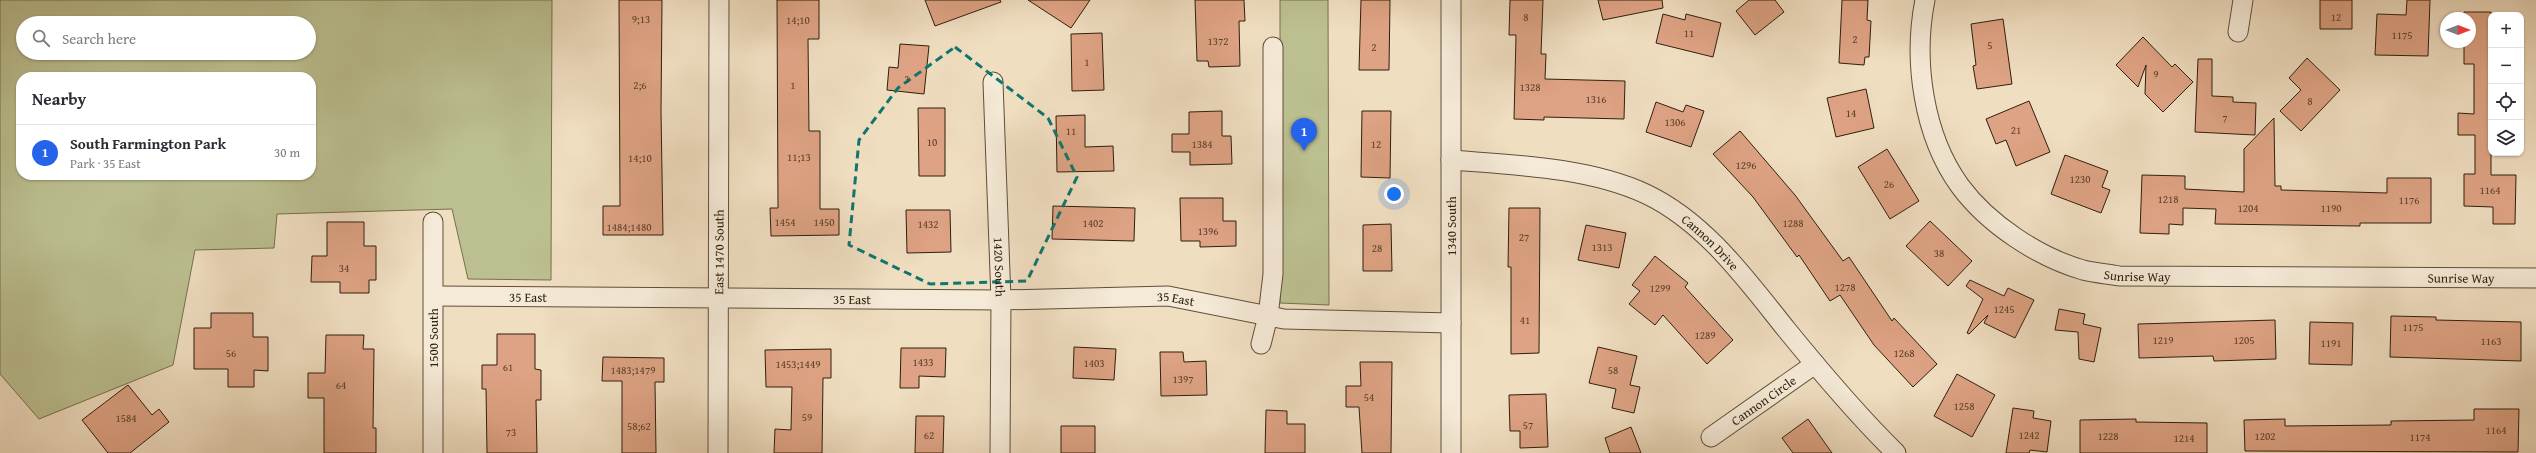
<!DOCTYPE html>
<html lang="en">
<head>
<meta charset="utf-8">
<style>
  :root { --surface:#fff; --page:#f7f7f7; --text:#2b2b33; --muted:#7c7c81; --line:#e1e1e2; --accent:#2563eb }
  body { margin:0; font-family:"Gentium Book Plus",serif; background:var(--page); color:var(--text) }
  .controls { position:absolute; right:12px; top:12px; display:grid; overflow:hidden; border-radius:8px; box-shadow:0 1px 3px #0004 }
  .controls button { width:36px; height:36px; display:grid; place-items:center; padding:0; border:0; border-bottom:1px solid var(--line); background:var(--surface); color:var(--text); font:20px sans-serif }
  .compass { position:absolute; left:2440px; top:12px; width:36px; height:36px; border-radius:50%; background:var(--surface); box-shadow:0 1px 3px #0004; rotate:90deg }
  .you { position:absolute; left:1394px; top:194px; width:14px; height:14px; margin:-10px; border:3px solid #fff; border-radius:50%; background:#1a73e8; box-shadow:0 0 0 6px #1a73e833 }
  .badge { display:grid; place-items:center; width:26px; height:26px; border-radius:50%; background:var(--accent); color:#fff; font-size:13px; font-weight:700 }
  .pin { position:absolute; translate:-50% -33px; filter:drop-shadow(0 1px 2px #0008) }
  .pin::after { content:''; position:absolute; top:21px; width:14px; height:12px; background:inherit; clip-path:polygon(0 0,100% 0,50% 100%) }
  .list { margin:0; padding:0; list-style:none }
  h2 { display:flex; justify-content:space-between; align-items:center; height:52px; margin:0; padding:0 16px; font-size:17px }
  h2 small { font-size:13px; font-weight:400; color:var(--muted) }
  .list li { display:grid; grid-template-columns:26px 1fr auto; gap:12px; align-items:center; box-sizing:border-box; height:56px; padding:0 16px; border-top:1px solid var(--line) }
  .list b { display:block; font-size:15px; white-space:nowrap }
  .list p { margin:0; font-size:13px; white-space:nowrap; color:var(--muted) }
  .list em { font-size:13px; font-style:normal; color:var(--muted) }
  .icon { flex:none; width:22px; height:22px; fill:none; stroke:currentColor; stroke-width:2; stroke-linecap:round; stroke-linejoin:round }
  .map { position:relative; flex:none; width:2536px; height:453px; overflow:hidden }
  .search { position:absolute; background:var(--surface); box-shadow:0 1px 3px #0004; left:16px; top:16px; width:300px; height:44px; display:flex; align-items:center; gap:10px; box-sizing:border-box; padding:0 14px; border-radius:22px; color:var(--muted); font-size:15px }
  .panel { position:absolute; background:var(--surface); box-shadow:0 1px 3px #0004; left:16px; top:72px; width:300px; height:108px; border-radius:16px }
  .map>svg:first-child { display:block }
  .green { fill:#bcc091; stroke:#76704f; fill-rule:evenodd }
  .building { fill:#dea384; stroke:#2f1f0d }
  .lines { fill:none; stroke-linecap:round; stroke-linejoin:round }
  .street-casing { stroke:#5f4f3a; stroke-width:21 }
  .street { stroke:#f5ead7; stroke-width:19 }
  .marked { fill:none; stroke:#0f766e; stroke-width:3; stroke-dasharray:8 5; stroke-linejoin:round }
  .labels { text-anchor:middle; stroke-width:3; stroke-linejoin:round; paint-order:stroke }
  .number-label { font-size:11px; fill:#5b402b }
  .street-label { font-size:13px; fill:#2f1f0d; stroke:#f5ead7 }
</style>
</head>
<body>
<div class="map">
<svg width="2536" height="453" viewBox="0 0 2536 453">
  <rect width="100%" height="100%" fill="#f0dec1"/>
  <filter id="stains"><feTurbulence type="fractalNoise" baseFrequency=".005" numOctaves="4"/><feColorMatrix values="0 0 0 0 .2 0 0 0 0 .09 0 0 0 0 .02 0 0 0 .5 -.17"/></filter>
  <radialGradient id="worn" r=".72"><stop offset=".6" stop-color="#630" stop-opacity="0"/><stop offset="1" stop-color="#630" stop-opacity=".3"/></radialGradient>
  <!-- green -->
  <path class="green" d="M0 0H552L551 280 468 279 452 209 277 214 274 248 195 250 173 365 39 419 0 374ZM23 23H309V53H23ZM21 77H311V175H21Z
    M1280 0H1328L1329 305 1280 303Z"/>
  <!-- building -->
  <path class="building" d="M619 0H662L661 111 663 235H603V206H620Z
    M777 0H819V39H808L809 131H820V209H839V235L771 236 770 208H778Z
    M925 0H1000L1001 2 935 26Z
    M1028 0H1090L1071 28Z
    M1195 0H1244L1245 21H1239L1240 66 1209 67 1208 61H1197Z
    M1361 0H1390L1389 70H1359Z
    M1510 0H1543L1541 54H1546L1545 79 1625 81 1624 119 1544 117V120L1514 119 1516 35H1509Z
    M1598 0H1662L1663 8 1603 20Z
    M1749 0H1775L1784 12 1755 35 1736 11Z
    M1842 0H1868L1867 20 1871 21 1869 57H1865L1864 65 1839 63Z
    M2320 0H2352V29H2320Z
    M2407 0H2430L2428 56 2375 55 2377 14 2406 15Z
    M2464 12H2491V175H2516L2515 224H2493V207L2464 206V174H2475V135H2458V113L2474 114V64H2464V42H2470V18H2464Z
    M1663 14 1685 20 1686 14 1721 23 1713 57 1656 43Z
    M2003 19 2012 84 1977 89 1973 66 1976 65 1971 24Z
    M1102 33 1104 90 1072 91 1071 34Z
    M2143 37 2172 67 2175 64 2193 82 2163 112 2145 94 2146 65 2138 87 2116 65Z
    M900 44 929 46 924 94 887 90 889 67 898 68Z
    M2307 58 2340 90 2301 131 2280 111 2301 90 2289 78Z
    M2198 59H2212V96L2233 97V102L2256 103 2255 135 2195 132Z
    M1866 89 1874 128 1836 137 1827 98Z
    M2029 101 2050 152 2016 166 2006 140 1996 144 1986 119Z
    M1656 102 1683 112 1686 105 1704 111 1691 147 1646 132Z
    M918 108H945V176H919Z
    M1222 111V136H1231L1232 164 1190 165V152H1172V134H1189V112Z
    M1362 111H1391L1390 178 1361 177Z
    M1085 115V147L1113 146 1114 171 1057 172 1056 116Z
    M2274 118 2275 186H2281V190L2387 193V178H2431V223H2360V226L2215 224 2216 209 2183 208V225L2169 224V234L2140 233 2142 175 2185 176V189L2244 192V149Z
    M1740 131 1795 195 1843 261 1849 257 1892 321 1894 318 1937 364 1913 387 1874 345 1840 295 1830 301 1799 255 1797 257 1753 197 1713 154Z
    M1887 149 1919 201 1890 219 1858 167Z
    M2065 155 2108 171 2102 187 2110 190 2101 213 2051 194Z
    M1180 198H1223V221H1236V246L1200 247V241H1181Z
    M1053 206 1135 208 1134 241 1052 239Z
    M1509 208H1540L1539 353 1511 354V267H1508Z
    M906 210H950L951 252 907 253Z
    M1930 221 1972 261 1948 286 1906 246Z
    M327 222H364V246H376V280H369V293H340V282H311L312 256H327Z
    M1391 224 1392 271H1363V225Z
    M1586 225 1626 233 1619 268 1578 260Z
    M1655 256 1688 283 1685 287 1733 340 1707 364 1663 315 1655 325 1629 304 1640 291 1632 285Z
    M1970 280 2004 296 2008 288 2034 300 2015 338 1984 323 1988 315 1969 334 1967 333 1983 299 1966 286Z
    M2059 309 2085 314 2083 324 2101 328 2094 362 2079 359 2078 332 2055 330Z
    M211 313H253V337H268V371L254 370V387H228V369H194V328H211Z
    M2391 316 2436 317V320L2521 322V361L2390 357Z
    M2275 320 2276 359 2214 361 2213 356 2139 358 2138 324Z
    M2310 322 2353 323 2352 365 2309 364Z
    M497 334H535V369L541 370V400H536L537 453H487L486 389H482V365H497Z
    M326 335H364L363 349H374L373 428H376V453H324V398H308V373H325Z
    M1074 347 1116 349 1114 380 1073 378Z
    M1598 347 1637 356 1630 385 1640 387 1634 413 1612 408 1616 389 1589 383Z
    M901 348H946L945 377 919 376V388H900Z
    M831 349V378H823L822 453H774L775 429 791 430 792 387H766L765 350Z
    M1160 352H1183L1184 362 1206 361 1207 395 1161 396Z
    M603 357 664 358V382H655L656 453H622V381H602Z
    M1360 362H1392L1391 453H1362L1359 407H1346V386H1361Z
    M1957 374 1995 395 1972 437 1934 416Z
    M128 385 152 415 159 409 169 422 130 453H108L82 420Z
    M1546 394 1548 447 1520 448V431H1510L1509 395Z
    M2013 408 2034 411 2033 418 2051 421 2047 452 2030 450 2029 453H2006Z
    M2474 409H2519L2518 452 2245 451 2244 420 2285 419V426L2391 425V421L2474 420Z
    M1266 410 1287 411V424H1305V453H1265Z
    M916 416H944L943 453H915Z
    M1808 419 1832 453H1793L1782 438Z
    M2136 419V422L2207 423V453H2080V420Z
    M1061 426H1095V453H1061Z
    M1631 427 1641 453H1610L1605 438Z"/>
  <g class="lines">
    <defs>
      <g id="street">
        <path d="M1451 0V453"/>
        <path id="s1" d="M1925 0C1913 60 1923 135 1960 186 1988 224 2038 257 2083 270 2095 273 2108 274 2119 276L2536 278"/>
        <path d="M2238 32 2243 0"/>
        <path id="s2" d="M993 82 1001 300 1000 453"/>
        <path id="s3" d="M1451 160C1513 165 1588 167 1646 194 1705 222 1746 279 1786 329 1821 372 1856 414 1896 453"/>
        <path id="s4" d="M434 296 1001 300 1168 296 1284 319 1451 323"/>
        <path d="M1261 344 1268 316 1273 274V47"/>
        <path id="s5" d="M1711 437 1815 364"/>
        <path d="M433 453V222"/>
        <path id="s6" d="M718 453 719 0"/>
      </g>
    </defs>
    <!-- street casing -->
    <use href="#street" class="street-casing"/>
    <!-- street -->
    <use href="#street" class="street"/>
  </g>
  <!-- marked area -->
  <path class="marked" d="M955 47 1048 118 1077 177 1027 281 930 284 849 245 859 140 898 88Z"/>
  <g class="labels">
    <!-- number labels -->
    <g class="number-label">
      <text x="1526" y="21">8</text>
      <text x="2336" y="21">12</text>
      <text x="641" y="23">9;13</text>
      <text x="798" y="24">14;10</text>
      <text x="1689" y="37">11</text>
      <text x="2402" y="39">1175</text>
      <text x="1855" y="43">2</text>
      <text x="1218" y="45">1372</text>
      <text x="1990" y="49">5</text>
      <text x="1374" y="51">2</text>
      <text x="1087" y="66">1</text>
      <text x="2156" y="78">9</text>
      <text x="907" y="83">3</text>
      <text x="640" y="89">2;6</text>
      <text x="793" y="89">1</text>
      <text x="1530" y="91">1328</text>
      <text x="1596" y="103">1316</text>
      <text x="2310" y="105">8</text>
      <text x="1851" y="117">14</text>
      <text x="2225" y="122">7</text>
      <text x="1675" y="126">1306</text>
      <text x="2016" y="134">21</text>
      <text x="1071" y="135">11</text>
      <text x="932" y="146">10</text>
      <text x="1202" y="148">1384</text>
      <text x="1376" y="148">12</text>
      <text x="799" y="161">11;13</text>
      <text x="640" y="162">14;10</text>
      <text x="1746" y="169">1296</text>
      <text x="2080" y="183">1230</text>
      <text x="1889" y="188">26</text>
      <text x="2490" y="194">1164</text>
      <text x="2168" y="203">1218</text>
      <text x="2409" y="204">1176</text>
      <text x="2248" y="212">1204</text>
      <text x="2331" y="212">1190</text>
      <text x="785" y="226">1454</text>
      <text x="824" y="226">1450</text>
      <text x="1093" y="227">1402</text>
      <text x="1793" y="227">1288</text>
      <text x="928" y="228">1432</text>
      <text x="629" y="231">1484;1480</text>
      <text x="1208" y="235">1396</text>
      <text x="1524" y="241">27</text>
      <text x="1602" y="251">1313</text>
      <text x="1377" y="252">28</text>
      <text x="1939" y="257">38</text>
      <text x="344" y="272">34</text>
      <text x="1845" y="291">1278</text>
      <text x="1660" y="292">1299</text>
      <text x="2004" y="313">1245</text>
      <text x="1525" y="324">41</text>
      <text x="2413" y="331">1175</text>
      <text x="1705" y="339">1289</text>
      <text x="2163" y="344">1219</text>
      <text x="2244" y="344">1205</text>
      <text x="2491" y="345">1163</text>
      <text x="2331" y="347">1191</text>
      <text x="231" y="357">56</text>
      <text x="1904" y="357">1268</text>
      <text x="923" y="366">1433</text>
      <text x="1094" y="367">1403</text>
      <text x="798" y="368">1453;1449</text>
      <text x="508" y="371">61</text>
      <text x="633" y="374">1483;1479</text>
      <text x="1613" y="374">58</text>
      <text x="1183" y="383">1397</text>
      <text x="341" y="389">64</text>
      <text x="1369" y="401">54</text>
      <text x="1964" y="410">1258</text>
      <text x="807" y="421">59</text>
      <text x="126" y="422">1584</text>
      <text x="1528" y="429">57</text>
      <text x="639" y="430">58;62</text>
      <text x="2496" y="434">1164</text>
      <text x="511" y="436">73</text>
      <text x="929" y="439">62</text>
      <text x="2029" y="439">1242</text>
      <text x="2108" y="440">1228</text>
      <text x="2265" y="440">1202</text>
      <text x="2420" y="441">1174</text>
      <text x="2184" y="442">1214</text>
    </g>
    <!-- street labels -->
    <g class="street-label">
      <text transform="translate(1451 226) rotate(-90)" y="5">1340 South</text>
      <text dy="5" stroke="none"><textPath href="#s3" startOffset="280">Cannon Drive</textPath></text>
      <text dy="5" stroke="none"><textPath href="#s6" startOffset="201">East 1470 South</textPath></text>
      <text dy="5" stroke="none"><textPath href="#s2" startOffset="185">1420 South</textPath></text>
      <text dy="5" stroke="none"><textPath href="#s1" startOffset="400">Sunrise Way</textPath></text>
      <text dy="5" stroke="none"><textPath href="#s1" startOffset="724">Sunrise Way</textPath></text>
      <text dy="5" stroke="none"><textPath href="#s4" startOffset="94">35 East</textPath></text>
      <text dy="5" stroke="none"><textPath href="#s4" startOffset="418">35 East</textPath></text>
      <text dy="5" stroke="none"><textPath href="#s4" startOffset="742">35 East</textPath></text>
      <text transform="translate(433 338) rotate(-90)" y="5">1500 South</text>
      <text dy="5" stroke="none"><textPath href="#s5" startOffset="64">Cannon Circle</textPath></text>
    </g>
  </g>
  <rect width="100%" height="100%" filter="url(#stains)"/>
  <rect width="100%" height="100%" fill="url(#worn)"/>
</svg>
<div class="controls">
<button>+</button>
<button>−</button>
<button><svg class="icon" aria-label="locate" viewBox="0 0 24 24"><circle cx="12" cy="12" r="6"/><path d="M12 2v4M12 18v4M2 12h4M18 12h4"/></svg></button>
<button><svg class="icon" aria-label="layers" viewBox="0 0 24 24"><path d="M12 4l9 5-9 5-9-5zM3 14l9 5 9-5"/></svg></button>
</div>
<svg class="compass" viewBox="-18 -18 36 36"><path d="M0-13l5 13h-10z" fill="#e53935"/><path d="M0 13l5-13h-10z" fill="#7c7c81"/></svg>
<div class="you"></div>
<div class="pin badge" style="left:1304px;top:151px">1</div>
<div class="search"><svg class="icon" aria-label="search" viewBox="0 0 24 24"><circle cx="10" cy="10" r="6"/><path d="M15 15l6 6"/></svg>Search here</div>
<section class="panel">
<h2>Nearby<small></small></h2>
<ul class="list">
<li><span class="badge">1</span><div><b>South Farmington Park</b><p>Park · 35 East</p></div><em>30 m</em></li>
</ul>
</section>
</div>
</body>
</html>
